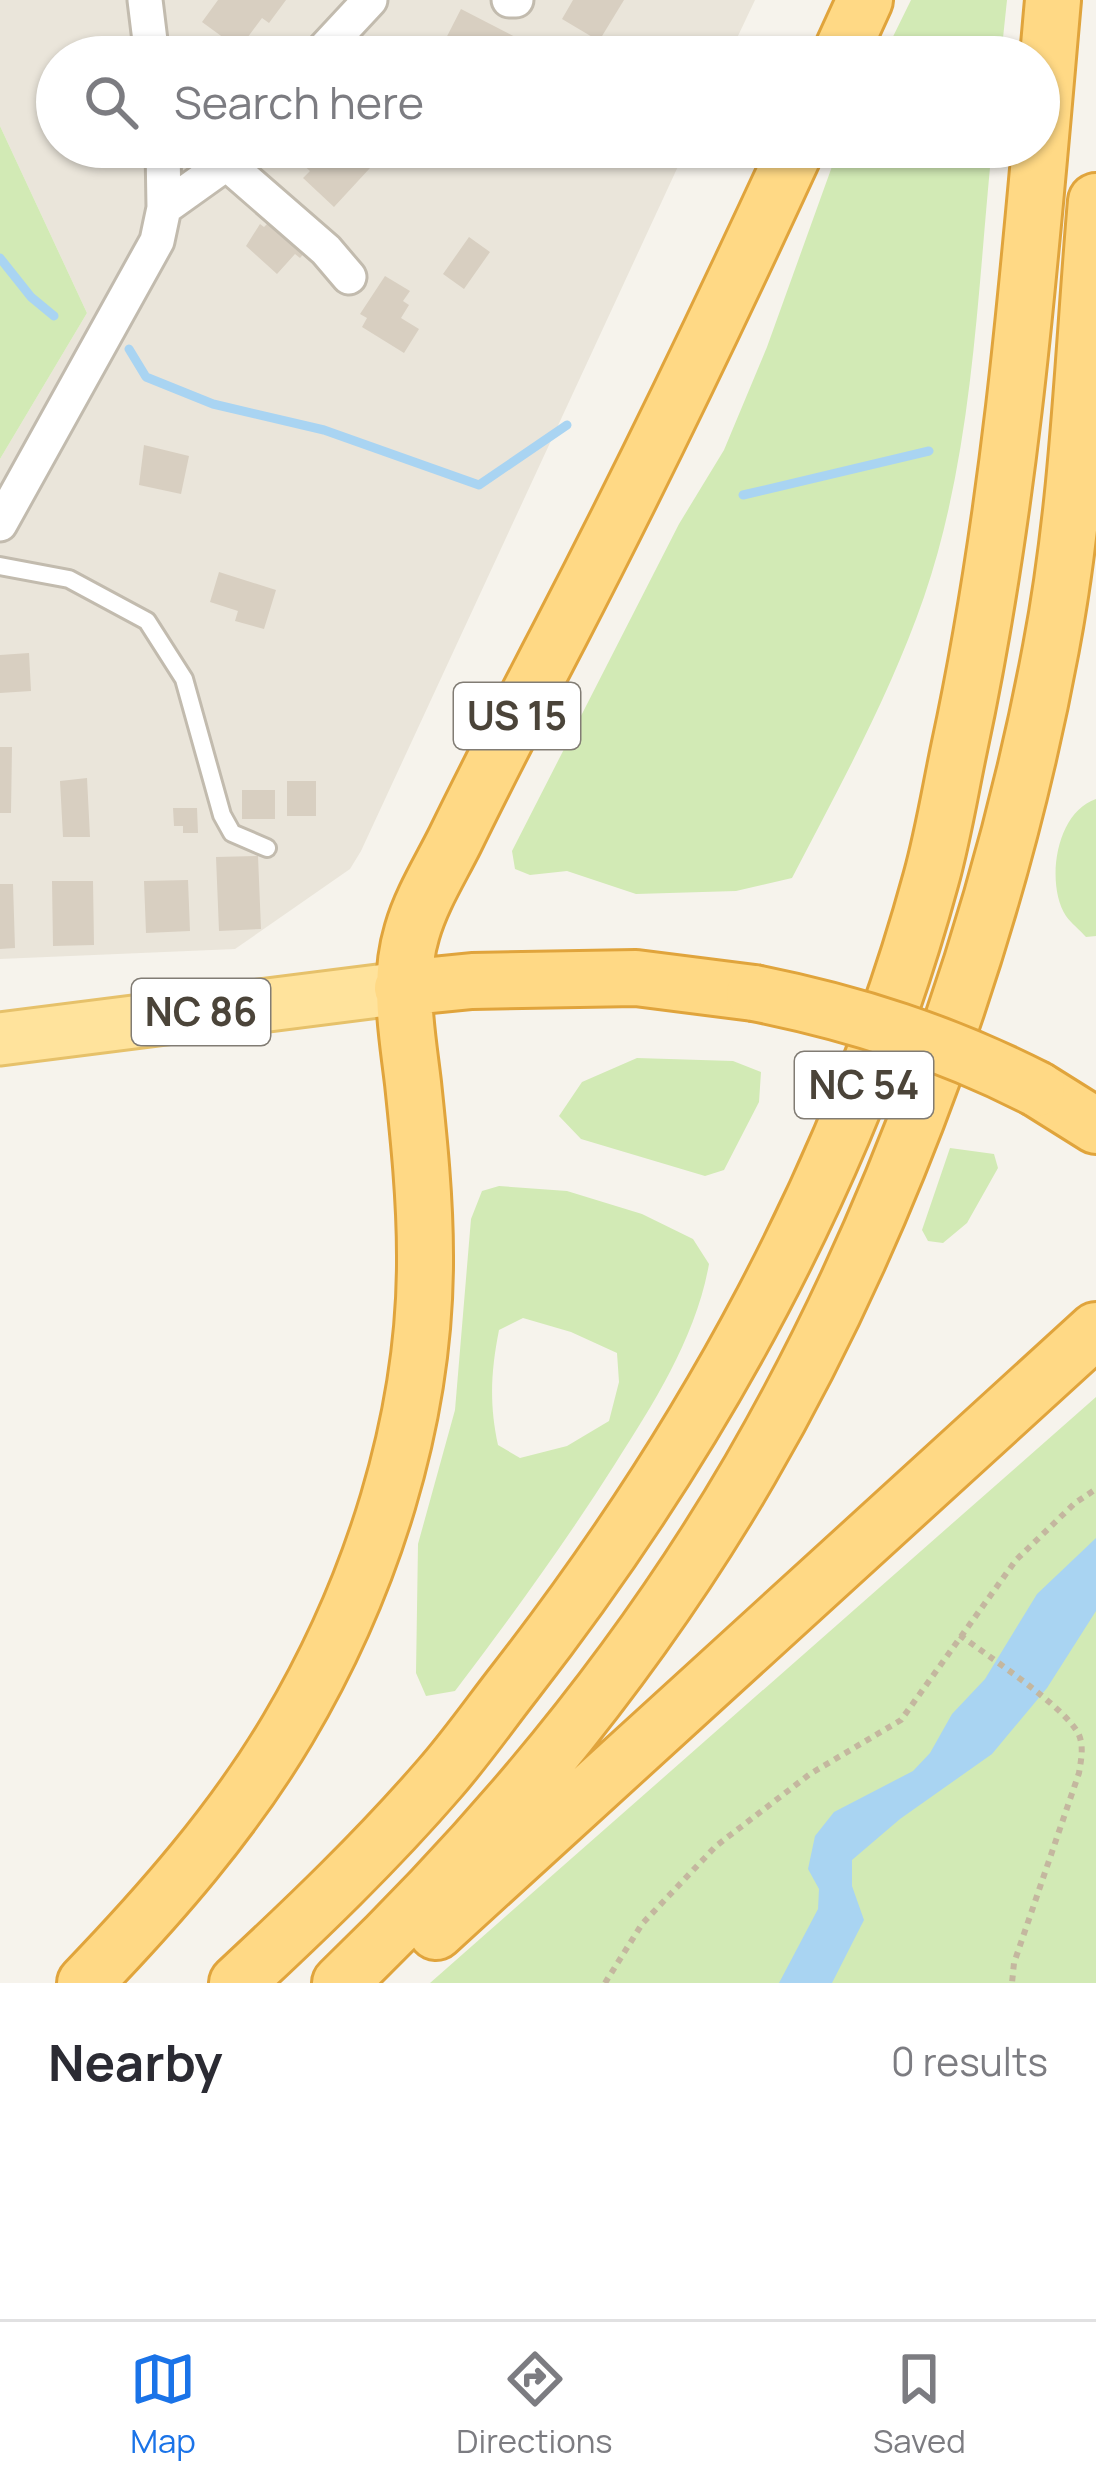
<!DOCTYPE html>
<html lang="en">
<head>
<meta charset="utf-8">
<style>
  :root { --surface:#fff; --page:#f2f2f3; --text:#2b2b33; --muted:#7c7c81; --line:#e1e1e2; --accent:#1a73e8 }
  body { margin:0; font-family:Manrope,sans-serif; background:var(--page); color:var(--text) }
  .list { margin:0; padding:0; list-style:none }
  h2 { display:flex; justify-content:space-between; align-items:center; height:156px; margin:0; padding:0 48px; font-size:51px }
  h2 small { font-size:39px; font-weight:400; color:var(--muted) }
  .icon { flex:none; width:66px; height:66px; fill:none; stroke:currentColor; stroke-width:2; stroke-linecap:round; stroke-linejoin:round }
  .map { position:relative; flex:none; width:1096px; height:1983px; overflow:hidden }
  .search { position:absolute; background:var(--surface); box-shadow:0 3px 9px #0004; left:36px; right:36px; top:36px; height:132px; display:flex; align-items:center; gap:30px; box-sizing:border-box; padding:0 42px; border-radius:66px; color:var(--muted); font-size:45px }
  .sheet { height:336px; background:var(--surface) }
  nav { display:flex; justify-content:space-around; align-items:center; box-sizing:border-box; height:168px; border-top:3px solid var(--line); background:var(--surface); font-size:33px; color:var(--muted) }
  nav a { display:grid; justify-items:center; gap:6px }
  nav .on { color:var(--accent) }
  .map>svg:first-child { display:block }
  .residential { fill:#eae5da }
  .green { fill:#d2eab5; fill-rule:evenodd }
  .water { fill:#a9d4f2 }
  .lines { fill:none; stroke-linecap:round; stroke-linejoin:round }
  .stream { stroke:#a9d4f2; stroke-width:9 }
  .building { fill:#d8cfc1 }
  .service-casing { stroke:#c2bbae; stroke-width:22 }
  .minor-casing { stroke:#c2bbae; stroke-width:39 }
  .primary-casing { stroke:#e6c16a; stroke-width:57 }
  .trunk-casing { stroke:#e0a43c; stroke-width:60 }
  .path { stroke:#c4b79f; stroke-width:6; stroke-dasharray:6 6; stroke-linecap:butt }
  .service { stroke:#fff; stroke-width:16 }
  .minor { stroke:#fff; stroke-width:33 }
  .primary { stroke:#ffe39c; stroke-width:51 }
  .trunk { stroke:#ffd985; stroke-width:54 }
  .trunk-bridge-casing { stroke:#e0a43c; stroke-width:60; stroke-linecap:butt }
  .trunk-bridge { stroke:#ffd985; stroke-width:54 }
  .labels { text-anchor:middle; stroke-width:12; stroke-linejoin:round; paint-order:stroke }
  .shield { fill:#fff; stroke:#817c74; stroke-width:3 }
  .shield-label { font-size:39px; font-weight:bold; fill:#4b4439 }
</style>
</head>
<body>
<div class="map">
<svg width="1096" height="1983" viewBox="0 0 1096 1983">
  <rect width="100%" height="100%" fill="#f6f3ec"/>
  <!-- residential -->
  <path class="residential" d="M0 0H755L728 57H57V147H687L361 851 350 869 235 949 0 959V459L87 313 0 126Z"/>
  <!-- green -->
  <path class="green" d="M911 0H1007L1001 57H883Z
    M0 126 87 313 0 459Z
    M839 147H992C977 296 973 454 924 597 890 695 840 786 792 878L736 891 636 894 567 871 530 875 515 869 512 851 679 524 724 450 767 347Z
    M1096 799V936L1086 937C1080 930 1071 923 1066 916 1045 883 1056 812 1096 799Z
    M637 1058 733 1061 761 1072 759 1102 724 1170 705 1176 581 1139 559 1116 582 1082Z
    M950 1148 994 1154 998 1168 967 1223 943 1243 928 1241 922 1230Z
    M499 1186 567 1191 642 1214 693 1239 709 1264C696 1337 654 1403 615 1464 565 1543 511 1617 455 1691L426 1696 416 1673 418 1544 455 1410 471 1219 482 1191ZM523 1318 571 1332 617 1353 619 1382 609 1421 567 1446 520 1458 498 1445C489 1403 491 1371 499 1330Z
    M1096 1397V1983H430Z"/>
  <!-- water -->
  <path class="water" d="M1096 1538V1611L1047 1688 992 1754 900 1819 852 1860V1886L864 1920 832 1983H779L818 1909 819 1889 808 1869 815 1836 834 1812 913 1771 930 1753 952 1714 985 1679 1037 1594Z"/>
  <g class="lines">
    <!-- stream -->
    <path class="stream" d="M0 258 31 297 54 316
      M129 349 146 377 213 404 324 430 479 485 567 425
      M743 495 929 451"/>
  </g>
  <!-- building -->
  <path class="building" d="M218 0H286L269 23 262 18 239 49 202 22Z
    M573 0H624L599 41 562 19Z
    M461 9 548 54 551 50 565 57H459L441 48Z
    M306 147H347L370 168 334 207 303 178 310 171 300 162 307 154 302 151Z
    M272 219 307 250 300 258 295 254 277 274 246 246 260 224 264 227Z
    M469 237 490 252 464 289 443 274Z
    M385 276 410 291 403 301 409 305 401 318 419 329 404 353 362 327 367 318 360 314Z
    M144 445 189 456 181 494 139 485Z
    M219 572 276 590 264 629 235 621 238 611 210 602Z
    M29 653 31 691 0 693V655Z
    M0 747H12L11 813H0Z
    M87 778 90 837H63L60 781Z
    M287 781H316V816H287Z
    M242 790H275V819H242Z
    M173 808H197L198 833H183V826H174Z
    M258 856 261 929 219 931 216 857Z
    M188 880 190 931 146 933 144 881Z
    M52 881H93L94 945 53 946Z
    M0 884H13L15 948 0 949Z"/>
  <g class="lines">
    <defs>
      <path id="service" d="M0 566 69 579 147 621 184 679 222 815 232 833 267 848"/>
      <path id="minor" d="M145 0 152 57
        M509 0H516
        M317 57 370 0
        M225 162 326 250 349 277
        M164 208 220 168 237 148
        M0 524 157 241 164 208 163 147"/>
      <path id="primary" d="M0 1039 402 988"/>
      <path id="trunk" d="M839 57 865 0
        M402 988 472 981 636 978 754 993
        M1037 1089 1096 1126
        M436 1932 1096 1330
        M85 1983C160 1905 233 1822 288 1729 371 1589 426 1420 425 1256 425 1198 419 1140 413 1083 407 1032 397 982 412 932 421 900 440 870 455 840 489 770 525 701 561 632 644 472 722 310 797 147
        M237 1983C307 1918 377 1851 440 1778 467 1747 490 1714 515 1682 701 1443 851 1172 931 879 943 836 950 792 959 749 1012 503 1031 250 1053 0
        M340 1983C497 1832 640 1659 750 1470 893 1224 999 927 1051 648 1079 501 1083 351 1096 201"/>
    </defs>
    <!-- service casing -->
    <use href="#service" class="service-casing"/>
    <!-- minor casing -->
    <use href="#minor" class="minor-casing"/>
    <!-- primary casing -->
    <use href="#primary" class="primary-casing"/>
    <!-- trunk casing -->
    <use href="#trunk" class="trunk-casing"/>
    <!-- path -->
    <path class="path" d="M960 1635C986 1655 1067 1708 1079 1735 1084 1747 1081 1760 1079 1773L1014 1963 1012 1983
      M605 1983 642 1924 716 1846 810 1774 901 1720 1016 1560 1075 1503 1096 1489"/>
    <!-- service -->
    <use href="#service" class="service"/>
    <!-- minor -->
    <use href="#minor" class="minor"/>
    <!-- primary -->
    <use href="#primary" class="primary"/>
    <!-- trunk -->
    <use href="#trunk" class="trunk"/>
    <defs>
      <path id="trunk-bridge" d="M754 993C854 1013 945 1042 1037 1089"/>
    </defs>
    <!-- trunk-bridge casing -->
    <use href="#trunk-bridge" class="trunk-bridge-casing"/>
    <!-- trunk-bridge -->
    <use href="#trunk-bridge" class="trunk-bridge"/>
  </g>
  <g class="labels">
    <!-- shield labels -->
    <g class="shield">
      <rect x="454" y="683" width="126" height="66" rx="9"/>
      <rect x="132" y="979" width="138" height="66" rx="9"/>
      <rect x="795" y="1052" width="138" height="66" rx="9"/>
    </g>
    <g class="shield-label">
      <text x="517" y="730">US 15</text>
      <text x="201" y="1026">NC 86</text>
      <text x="864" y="1099">NC 54</text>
    </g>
  </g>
</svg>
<div class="search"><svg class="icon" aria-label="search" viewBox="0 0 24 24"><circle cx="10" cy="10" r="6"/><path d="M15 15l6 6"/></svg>Search here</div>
</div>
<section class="sheet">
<h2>Nearby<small>0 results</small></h2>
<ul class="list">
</ul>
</section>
<nav>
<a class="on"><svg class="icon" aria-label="map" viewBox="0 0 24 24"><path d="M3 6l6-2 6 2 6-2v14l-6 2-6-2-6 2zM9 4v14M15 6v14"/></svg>Map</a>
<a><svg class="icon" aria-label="directions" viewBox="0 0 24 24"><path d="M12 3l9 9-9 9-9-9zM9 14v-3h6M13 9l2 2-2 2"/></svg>Directions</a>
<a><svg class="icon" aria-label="saved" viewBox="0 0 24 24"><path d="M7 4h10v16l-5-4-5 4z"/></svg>Saved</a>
</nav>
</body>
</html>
